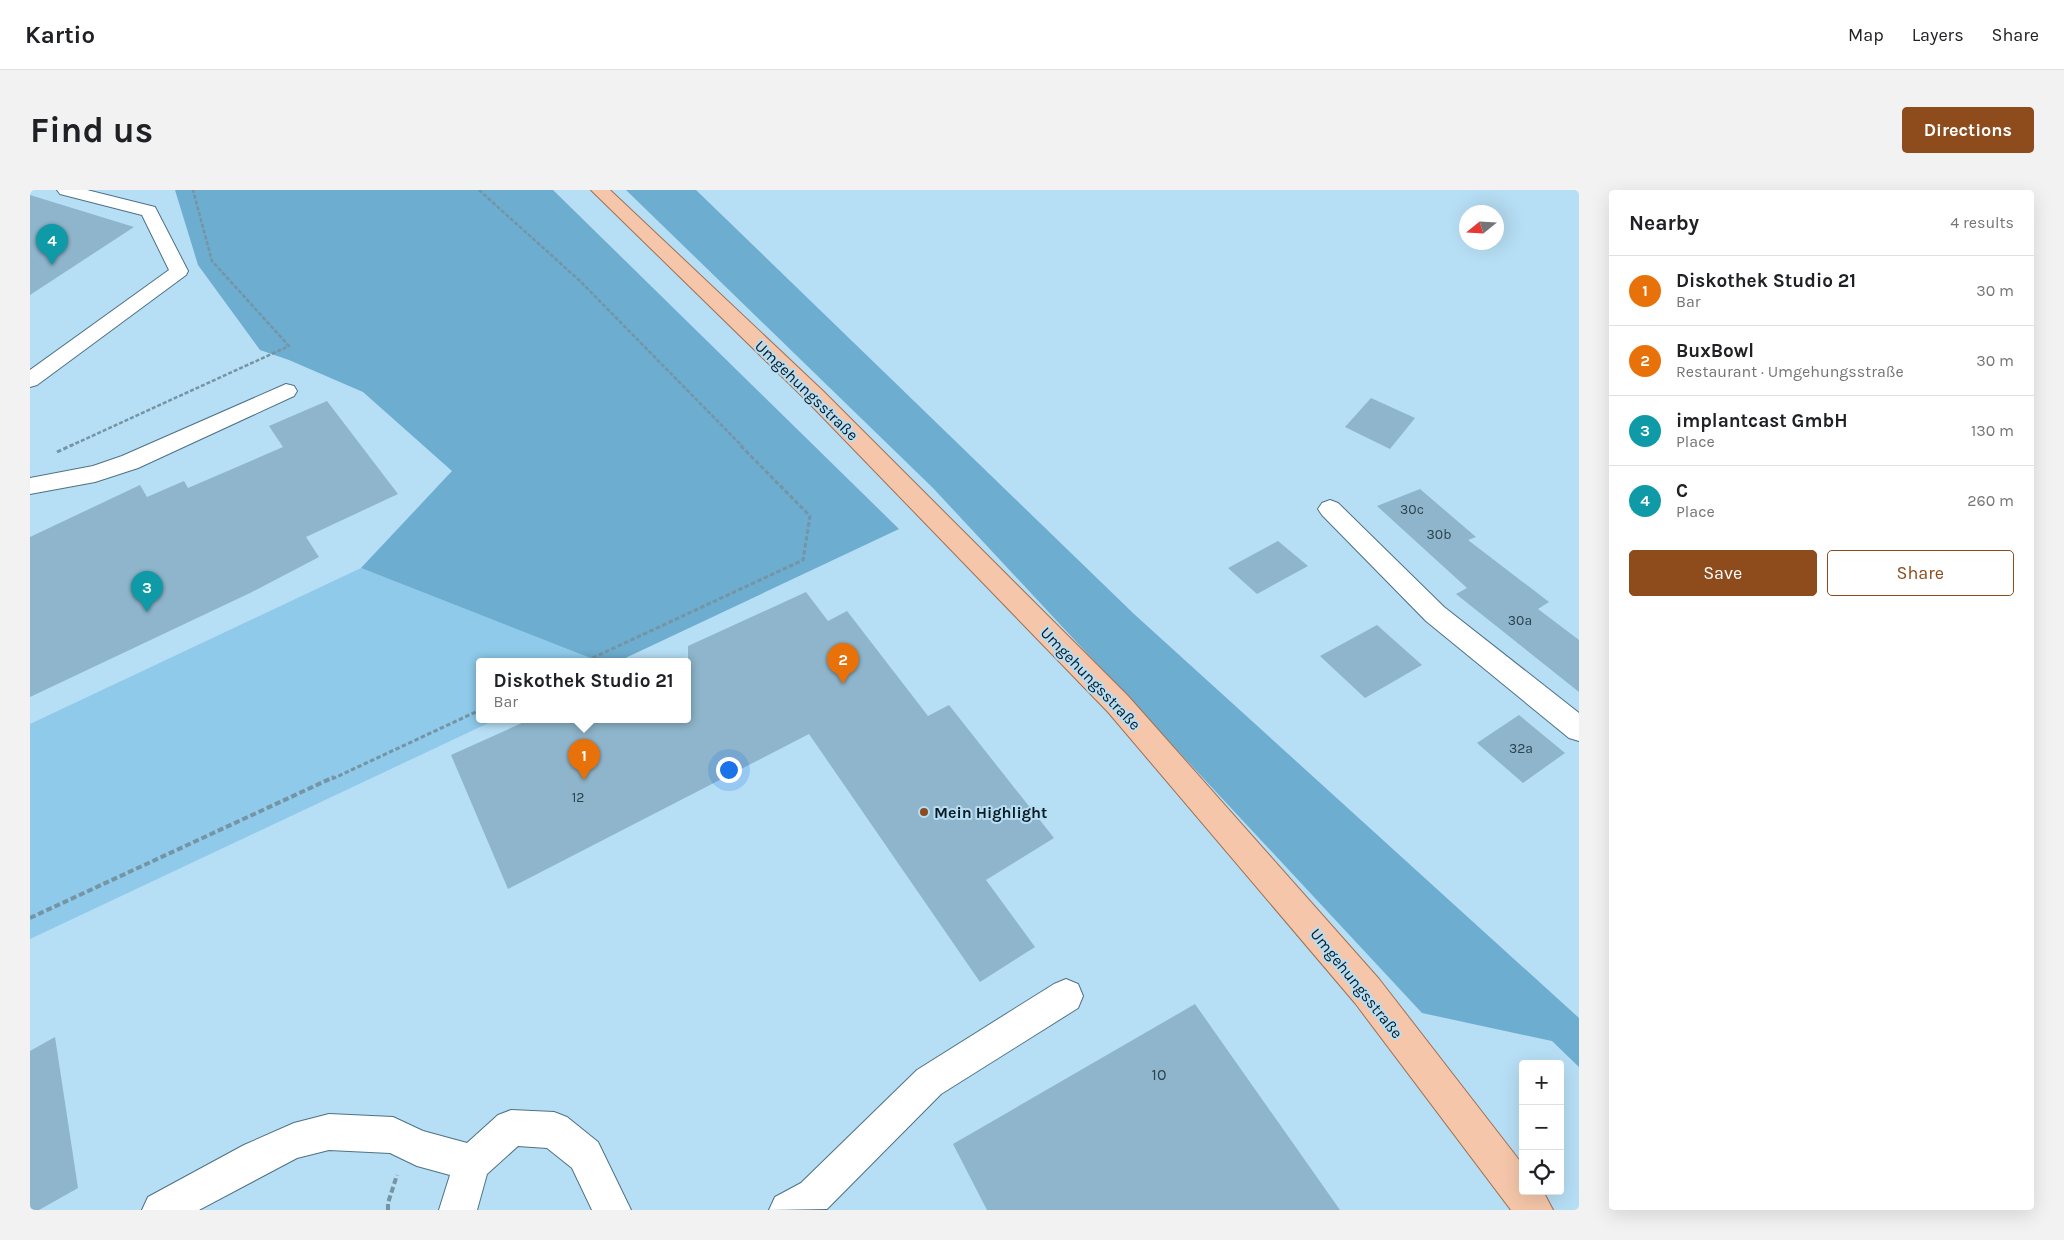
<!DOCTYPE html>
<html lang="en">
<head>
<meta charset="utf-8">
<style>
  :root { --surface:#fff; --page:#f2f2f2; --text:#202124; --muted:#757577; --line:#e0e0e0; --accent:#8e4b1b }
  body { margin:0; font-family:Karla,sans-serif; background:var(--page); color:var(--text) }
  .controls { position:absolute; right:15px; bottom:15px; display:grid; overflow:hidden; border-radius:5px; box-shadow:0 5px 20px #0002 }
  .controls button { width:45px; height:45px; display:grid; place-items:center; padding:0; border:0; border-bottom:1px solid var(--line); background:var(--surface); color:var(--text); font:25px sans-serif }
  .compass { position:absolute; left:1429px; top:15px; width:45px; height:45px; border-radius:50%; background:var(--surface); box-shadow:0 5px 20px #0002; rotate:252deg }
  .you { position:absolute; left:698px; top:579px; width:18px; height:18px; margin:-12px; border:4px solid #fff; border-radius:50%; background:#1a73e8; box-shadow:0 0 0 8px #1a73e833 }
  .badge { display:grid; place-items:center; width:32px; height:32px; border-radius:50%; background:var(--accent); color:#fff; font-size:16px; font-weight:700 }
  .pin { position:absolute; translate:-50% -41px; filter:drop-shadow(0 1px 2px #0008) }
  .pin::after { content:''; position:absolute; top:26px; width:18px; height:15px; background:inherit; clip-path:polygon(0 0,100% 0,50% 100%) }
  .popup { position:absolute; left:446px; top:468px; width:215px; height:65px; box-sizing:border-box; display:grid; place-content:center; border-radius:5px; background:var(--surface); filter:drop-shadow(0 1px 4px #0005); font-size:16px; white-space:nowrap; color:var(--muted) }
  .popup b { font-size:19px; color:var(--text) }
  .popup::after { content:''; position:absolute; left:50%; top:100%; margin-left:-10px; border:10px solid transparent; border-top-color:var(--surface) }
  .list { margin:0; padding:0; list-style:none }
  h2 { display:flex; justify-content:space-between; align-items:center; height:65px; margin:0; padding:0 20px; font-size:21px }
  h2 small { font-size:16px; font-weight:400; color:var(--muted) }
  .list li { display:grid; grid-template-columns:32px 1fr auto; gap:15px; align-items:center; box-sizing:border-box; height:70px; padding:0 20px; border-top:1px solid var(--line) }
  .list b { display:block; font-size:19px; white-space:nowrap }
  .list p { margin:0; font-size:16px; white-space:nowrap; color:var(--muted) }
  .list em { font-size:16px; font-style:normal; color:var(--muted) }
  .actions { display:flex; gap:10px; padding:15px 20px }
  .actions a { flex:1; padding:11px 0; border:1px solid var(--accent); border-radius:5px; text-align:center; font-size:18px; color:var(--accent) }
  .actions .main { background:var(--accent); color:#fff }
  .icon { flex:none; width:28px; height:28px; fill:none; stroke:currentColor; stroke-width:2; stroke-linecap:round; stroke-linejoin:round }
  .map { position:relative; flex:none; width:1549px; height:1020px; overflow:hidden; border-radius:5px }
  header { display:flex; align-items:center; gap:30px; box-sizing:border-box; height:70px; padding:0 25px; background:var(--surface); border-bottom:1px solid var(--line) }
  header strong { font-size:24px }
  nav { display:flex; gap:28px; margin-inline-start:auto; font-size:18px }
  .intro { display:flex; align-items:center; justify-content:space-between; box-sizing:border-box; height:120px; padding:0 30px }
  h1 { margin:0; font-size:35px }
  .button { padding:12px 22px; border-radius:5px; background:var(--accent); color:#fff; font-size:18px; font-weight:700 }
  main { display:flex; gap:30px; padding:0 30px }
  aside { flex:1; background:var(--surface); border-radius:5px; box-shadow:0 5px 20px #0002 }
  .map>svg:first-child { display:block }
  .green { fill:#8fcaea }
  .forest { fill:#6dadcf }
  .building { fill:#8eb5cb }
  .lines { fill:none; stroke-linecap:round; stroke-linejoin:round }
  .minor-casing { stroke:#4d7285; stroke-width:2 }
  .major-casing { stroke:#9f7154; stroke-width:2 }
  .path-far2 { stroke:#7594a4; stroke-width:2.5; stroke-dasharray:4 2; stroke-linecap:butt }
  .path-far1 { stroke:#7594a4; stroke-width:3; stroke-dasharray:4.5 2.5; stroke-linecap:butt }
  .path { stroke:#7594a4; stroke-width:4; stroke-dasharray:6 3; stroke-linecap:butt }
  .minor { fill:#fff; fill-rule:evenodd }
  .major { fill:#f5c6a9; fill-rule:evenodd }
  .poi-dot { fill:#8e4b1b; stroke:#b6def4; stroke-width:2 }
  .labels { text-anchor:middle; stroke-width:4; stroke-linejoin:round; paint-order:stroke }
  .number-label { font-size:14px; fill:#2c424d }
  .street-label { font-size:16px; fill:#0c1b23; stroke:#b6def4 }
  .poi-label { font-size:16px; font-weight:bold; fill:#0c1b23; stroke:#b6def4; text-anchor:start }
  .near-number-label { font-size:16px; fill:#2c424d }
</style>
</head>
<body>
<header>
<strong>Kartio</strong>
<nav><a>Map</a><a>Layers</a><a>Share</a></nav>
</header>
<div class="intro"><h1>Find us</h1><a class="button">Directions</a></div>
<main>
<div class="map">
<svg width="1549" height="1020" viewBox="0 0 1549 1020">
  <rect width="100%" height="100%" fill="#b6def4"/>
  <!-- green -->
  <path class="green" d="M331 378 568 471H450V529H467L0 749V534Z"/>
  <!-- forest -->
  <path class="forest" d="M145 0H523L869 339 589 471H568L331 378 422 281 333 202 259 170 230 160 168 75Z
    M596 0H666L1104 424 1549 828V877L1522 851 1392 823 903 298Z"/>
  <!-- building -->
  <path class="building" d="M0 5 104 37 0 105Z
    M1341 208 1385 228 1360 259 1315 237Z
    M297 211 368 304 276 347 289 367 220 403 0 507V347L110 295 117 307 154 291 158 298 253 257 239 236Z
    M1390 299 1446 347 1438 350 1519 412 1508 419 1549 450V502L1426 404 1437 398 1347 316Z
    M1248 351 1278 376 1227 404 1198 378Z
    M776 402 798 431 817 421 898 526 919 515 1024 648 956 690 1005 757 950 792 779 544 478 699 421 565 501 529H658V456Z
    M1347 435 1392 475 1335 508 1290 466Z
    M1489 525 1535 563 1493 593 1447 553Z
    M1165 814 1310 1020H957L923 954Z
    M25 847 48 998 9 1020H0V861Z"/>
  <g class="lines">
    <defs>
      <path id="minor" d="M27 0H57L125 17 158 81 156 85 7 195 0 197V180L139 80 112 25 30 4Z
        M256 194 264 196 267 201 264 206 108 278 65 292 0 304V288L63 276 92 266Z
        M1300 310 1308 313 1414 417 1549 523V551L1539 548 1396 431 1292 325 1288 319 1292 313Z
        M1036 789 1048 794 1053 806 1048 818 911 904 797 1019 739 1020 745 1007 771 993 887 880 1024 794Z
        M481 920 524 922 537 927 568 952 601 1020H562L542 978 517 958 488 956 457 984 447 1020H409L420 985 387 976 360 963 299 960 267 968 169 1020H112L118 1007 214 955 264 933 299 924 363 927 393 941 437 953 468 925Z"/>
      <path id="major" d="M561 0H580L793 201 1098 506 1349 789 1493 975V1001H1513L1523 1020H1481L1325 813 1078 522 777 211Z"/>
    </defs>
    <!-- minor casing -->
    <use href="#minor" class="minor-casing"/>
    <!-- major casing -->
    <use href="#major" class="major-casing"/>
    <!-- path-far2 -->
    <path class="path-far2" d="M449 0 550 91 712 256
      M40 256 259 156 182 71 163 0"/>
    <!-- path-far1 -->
    <path class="path-far1" d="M27 262 42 255
      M556 471 773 370 780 326 710 255
      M302 589 450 520"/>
    <!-- path -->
    <path class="path" d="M0 728 304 587
      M358 1020V1013L367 985"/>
    <!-- minor -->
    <use href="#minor" class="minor"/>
    <!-- major -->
    <use href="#major" class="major"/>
  </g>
  <!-- markers -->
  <circle class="poi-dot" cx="894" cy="622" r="5"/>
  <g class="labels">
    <!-- number labels -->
    <g class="number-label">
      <text x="1382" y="324">30c</text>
      <text x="1409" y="349">30b</text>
      <text x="1490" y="435">30a</text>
      <text x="1491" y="563">32a</text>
      <text x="548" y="612">12</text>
    </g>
    <!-- street labels -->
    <g class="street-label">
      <text transform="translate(777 200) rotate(44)" y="6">Umgehungsstraße</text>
      <text transform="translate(1061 488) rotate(46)" y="6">Umgehungsstraße</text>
      <text transform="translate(1327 793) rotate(51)" y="6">Umgehungsstraße</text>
    </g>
    <!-- poi labels -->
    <g class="poi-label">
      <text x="904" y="628">Mein Highlight</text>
    </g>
    <!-- near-number labels -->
    <g class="near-number-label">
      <text x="1129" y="890">10</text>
    </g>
  </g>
</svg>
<div class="controls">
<button>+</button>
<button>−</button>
<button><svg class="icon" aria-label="locate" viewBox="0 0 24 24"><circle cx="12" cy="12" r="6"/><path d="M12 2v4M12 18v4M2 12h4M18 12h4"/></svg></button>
</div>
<svg class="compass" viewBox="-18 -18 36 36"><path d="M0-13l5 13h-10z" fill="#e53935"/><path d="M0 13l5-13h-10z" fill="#757577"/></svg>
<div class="you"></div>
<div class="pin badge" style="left:554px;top:590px;background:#e8710a">1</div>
<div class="popup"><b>Diskothek Studio 21</b>Bar</div>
<div class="pin badge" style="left:813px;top:494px;background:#e8710a">2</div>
<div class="pin badge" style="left:117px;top:422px;background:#0f9aa8">3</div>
<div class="pin badge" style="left:22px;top:75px;background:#0f9aa8">4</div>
</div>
<aside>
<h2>Nearby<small>4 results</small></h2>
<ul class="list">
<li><span class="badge" style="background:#e8710a">1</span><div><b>Diskothek Studio 21</b><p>Bar</p></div><em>30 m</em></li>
<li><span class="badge" style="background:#e8710a">2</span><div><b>BuxBowl</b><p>Restaurant · Umgehungsstraße</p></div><em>30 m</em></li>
<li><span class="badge" style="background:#0f9aa8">3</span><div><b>implantcast GmbH</b><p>Place</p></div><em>130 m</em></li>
<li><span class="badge" style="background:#0f9aa8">4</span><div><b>C</b><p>Place</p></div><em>260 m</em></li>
</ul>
<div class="actions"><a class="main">Save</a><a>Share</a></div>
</aside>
</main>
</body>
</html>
